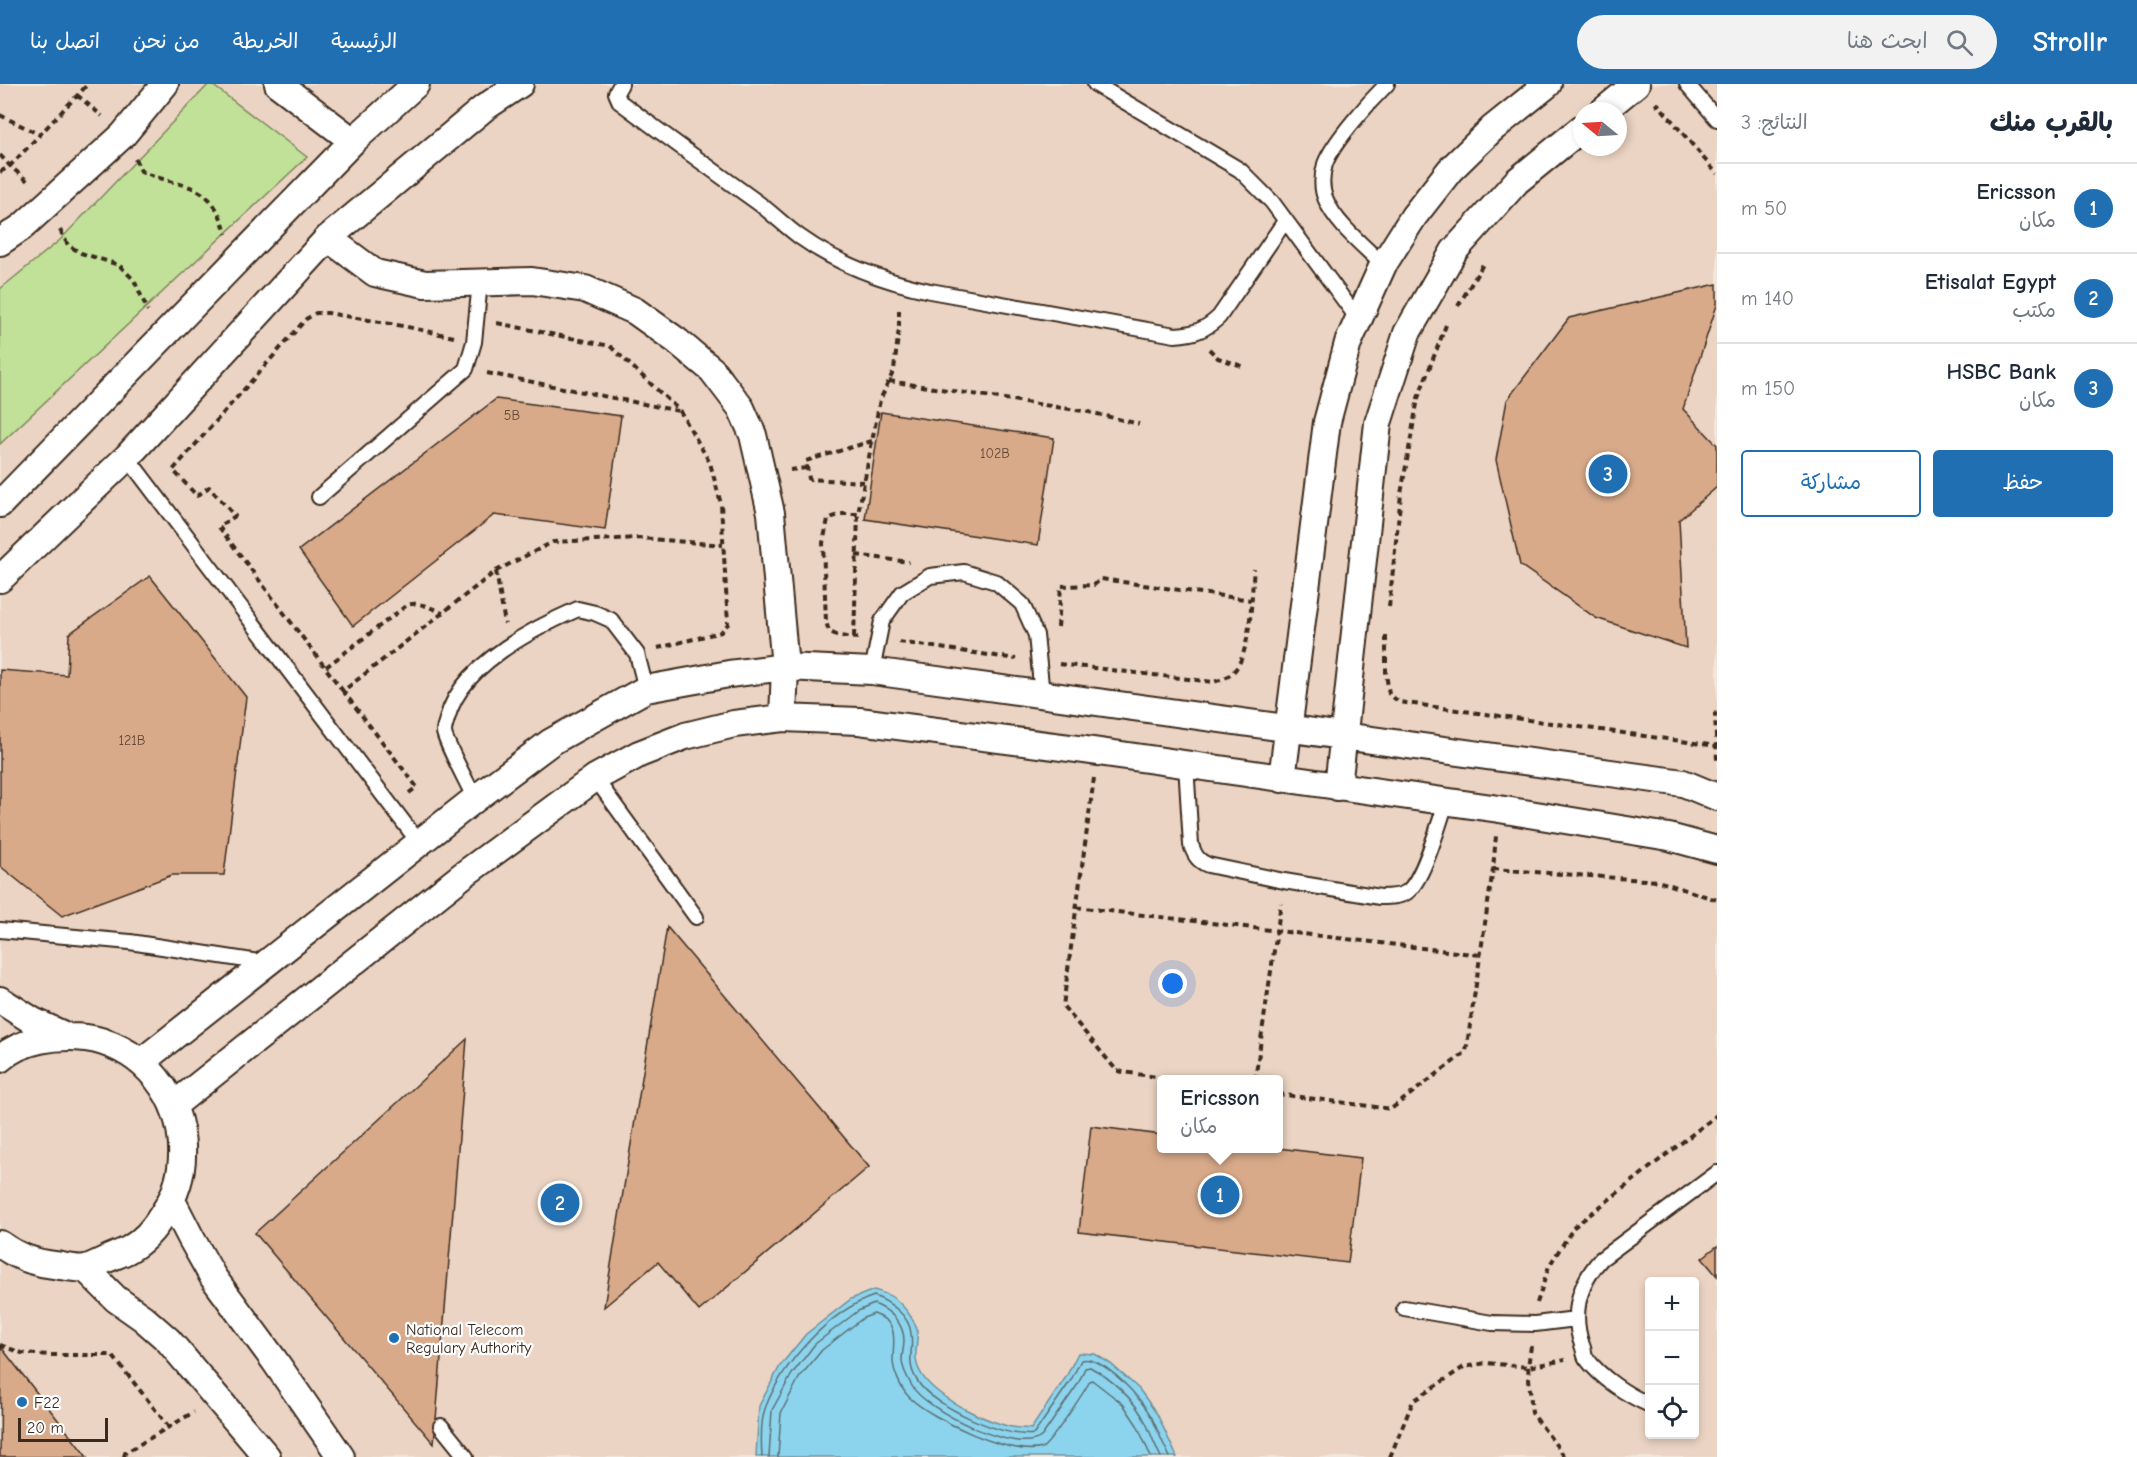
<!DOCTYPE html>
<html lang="ar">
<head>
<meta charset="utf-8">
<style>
  :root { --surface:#fff; --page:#f2f2f3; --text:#1f2937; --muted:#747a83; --line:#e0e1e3; --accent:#1f6fb2 }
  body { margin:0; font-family:"Comic Neue","Playpen Sans Arabic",sans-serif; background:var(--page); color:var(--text); direction:rtl }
  .controls { position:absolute; right:18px; bottom:18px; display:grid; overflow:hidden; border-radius:6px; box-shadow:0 3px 9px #0003 }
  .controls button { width:54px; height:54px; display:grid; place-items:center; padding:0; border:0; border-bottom:2px solid var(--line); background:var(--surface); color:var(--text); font:30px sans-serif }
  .compass { position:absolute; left:1573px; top:18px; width:54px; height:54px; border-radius:50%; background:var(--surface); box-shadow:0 3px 9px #0003; rotate:288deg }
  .scale { position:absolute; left:18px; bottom:15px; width:90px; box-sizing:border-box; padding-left:6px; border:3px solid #3b2a1e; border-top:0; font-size:16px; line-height:21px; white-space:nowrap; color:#3b2a1e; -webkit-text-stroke:4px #fff; paint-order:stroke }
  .you { position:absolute; left:1173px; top:900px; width:21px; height:21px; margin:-15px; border:4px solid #fff; border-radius:50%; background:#1a73e8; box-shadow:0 0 0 9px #1a73e833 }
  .badge { display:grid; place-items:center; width:39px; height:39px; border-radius:50%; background:var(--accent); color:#fff; font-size:20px; font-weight:700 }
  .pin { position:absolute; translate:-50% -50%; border:3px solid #fff; box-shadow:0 2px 6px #0006 }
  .popup { position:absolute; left:1157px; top:991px; width:126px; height:78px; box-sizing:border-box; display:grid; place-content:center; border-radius:6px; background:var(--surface); filter:drop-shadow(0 2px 4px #0005); font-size:20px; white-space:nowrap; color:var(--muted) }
  .popup b { font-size:22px; color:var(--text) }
  .popup::after { content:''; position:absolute; left:50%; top:100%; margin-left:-12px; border:12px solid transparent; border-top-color:var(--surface) }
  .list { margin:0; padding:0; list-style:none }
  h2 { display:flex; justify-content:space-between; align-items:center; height:78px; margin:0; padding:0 24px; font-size:26px }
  h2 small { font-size:20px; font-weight:400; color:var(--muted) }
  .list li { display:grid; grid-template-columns:39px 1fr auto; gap:18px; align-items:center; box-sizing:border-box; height:90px; padding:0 24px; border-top:2px solid var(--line) }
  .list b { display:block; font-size:22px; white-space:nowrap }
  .list p { margin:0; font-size:20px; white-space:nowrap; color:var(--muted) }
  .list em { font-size:20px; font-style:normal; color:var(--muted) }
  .actions { display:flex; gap:12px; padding:18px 24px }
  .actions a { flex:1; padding:14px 0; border:2px solid var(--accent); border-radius:6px; text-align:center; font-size:21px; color:var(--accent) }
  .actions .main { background:var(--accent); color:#fff }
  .icon { flex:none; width:33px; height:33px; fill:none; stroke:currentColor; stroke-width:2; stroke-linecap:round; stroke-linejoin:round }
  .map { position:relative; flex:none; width:1717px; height:1373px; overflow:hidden; direction:ltr }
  header { display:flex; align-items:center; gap:36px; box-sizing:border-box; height:84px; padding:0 30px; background:var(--accent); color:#fff }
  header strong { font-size:28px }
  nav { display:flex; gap:33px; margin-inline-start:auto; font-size:21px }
  .search { width:420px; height:54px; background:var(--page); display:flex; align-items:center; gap:15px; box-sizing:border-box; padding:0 21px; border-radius:33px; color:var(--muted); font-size:22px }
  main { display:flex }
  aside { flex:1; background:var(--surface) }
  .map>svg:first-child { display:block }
  .built { fill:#ebd4c3; fill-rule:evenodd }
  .green { fill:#c1e199; stroke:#7e865c; stroke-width:1.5 }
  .water { fill:#8cd4ee; stroke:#6c909b; stroke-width:1.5 }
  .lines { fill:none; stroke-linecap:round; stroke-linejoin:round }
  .shore { stroke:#5b6e71; stroke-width:1.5 }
  .building { fill:#d8aa8a; stroke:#3b2a1e; stroke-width:1.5 }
  .service-casing { stroke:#3b2a1e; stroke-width:18 }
  .minor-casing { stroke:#3b2a1e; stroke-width:30 }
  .path { stroke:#3b2a1e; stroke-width:4; stroke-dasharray:6 4.5; stroke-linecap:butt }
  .service { stroke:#fff; stroke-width:14 }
  .minor { stroke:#fff; stroke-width:26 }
  .poi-dot { fill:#1f6fb2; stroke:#fff; stroke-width:2 }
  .labels { text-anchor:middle; stroke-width:4.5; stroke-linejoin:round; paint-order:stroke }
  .number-label { font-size:14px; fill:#624a39 }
  .poi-label { font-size:16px; fill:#3b2a1e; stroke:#fff; text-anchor:start }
</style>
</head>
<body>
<header>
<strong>Strollr</strong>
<div class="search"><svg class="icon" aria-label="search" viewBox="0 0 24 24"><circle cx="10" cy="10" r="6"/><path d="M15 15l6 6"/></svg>ابحث هنا</div>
<nav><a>الرئيسية</a><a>الخريطة</a><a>من نحن</a><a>اتصل بنا</a></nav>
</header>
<main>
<aside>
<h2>بالقرب منك<small>النتائج: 3</small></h2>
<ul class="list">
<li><span class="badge">1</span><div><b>Ericsson</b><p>مكان</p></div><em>50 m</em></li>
<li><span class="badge">2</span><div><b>Etisalat Egypt</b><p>مكتب</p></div><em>140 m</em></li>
<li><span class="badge">3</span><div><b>HSBC Bank</b><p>مكان</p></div><em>150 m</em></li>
</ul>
<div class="actions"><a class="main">حفظ</a><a>مشاركة</a></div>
</aside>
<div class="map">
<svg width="1717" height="1373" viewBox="0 0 1717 1373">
  <rect width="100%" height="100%" fill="#f3e6dc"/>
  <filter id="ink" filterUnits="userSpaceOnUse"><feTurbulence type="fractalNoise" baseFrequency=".0167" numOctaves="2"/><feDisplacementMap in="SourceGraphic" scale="12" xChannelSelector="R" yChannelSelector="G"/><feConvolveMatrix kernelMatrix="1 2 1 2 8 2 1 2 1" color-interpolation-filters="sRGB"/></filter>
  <g filter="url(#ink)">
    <!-- built -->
    <path class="built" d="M0 0H1717V1373H0ZM1582 27H1618V63H1582ZM1162 996H1278V1064H1162ZM1650 1198H1694V1350H1650Z"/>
    <!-- green -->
    <path class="green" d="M209 0H211L307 73 0 360V205L60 156Z"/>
    <!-- water -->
    <path class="water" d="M874 1206C880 1208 889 1210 895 1215 904 1222 916 1237 917 1248 918 1257 915 1267 916 1275 919 1307 977 1333 1004 1341 1012 1344 1022 1344 1031 1345L1066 1293 1078 1269 1095 1270 1111 1280 1139 1305 1157 1330 1177 1373H756L759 1322 780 1282 806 1250 851 1215Z"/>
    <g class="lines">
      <!-- shore -->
      <path class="shore" d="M762 1373C761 1358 760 1336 766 1322 783 1279 829 1227 874 1212 890 1218 909 1231 911 1249 914 1269 905 1278 918 1298 933 1322 1006 1355 1034 1350L1071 1296 1081 1276C1103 1271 1142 1315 1152 1334 1158 1347 1163 1360 1170 1373
        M769 1373 772 1326 792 1290 815 1260 858 1227 874 1220C890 1226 904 1239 904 1257 904 1263 902 1269 902 1276 902 1283 908 1295 912 1302 925 1326 1020 1373 1042 1352L1078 1300 1085 1284 1090 1283C1112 1295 1135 1316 1146 1339 1151 1350 1155 1362 1161 1373
        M778 1373 781 1329 799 1294 822 1266 863 1234 874 1230C900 1239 893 1256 893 1276 893 1287 901 1305 909 1313 931 1335 1012 1373 1042 1364 1050 1360 1084 1308 1090 1297L1092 1296 1123 1320 1137 1341 1151 1373"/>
    </g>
    <!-- building -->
    <path class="building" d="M1717 200V221L1683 325 1717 361V403L1679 436 1686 564 1596 534 1520 481 1496 376 1507 316 1569 234Z
      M496 315 621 332 605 446 494 431 353 542 299 466Z
      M881 328 1054 354 1038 461 865 435Z
      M150 492 246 613 224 791H172L62 832 0 782V586L67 591 69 550Z
      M667 843 869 1083 699 1227 658 1178 604 1223Z
      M467 955 434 1360 255 1149Z
      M1091 1042 1162 1051V1064H1278L1361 1074 1348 1179 1079 1148Z
      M1717 1162V1192L1702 1174Z
      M1 1263 87 1373H0Z"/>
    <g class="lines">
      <defs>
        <path id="service" d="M621 0 616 9 620 18C666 52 711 85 757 118 772 129 785 142 800 153 839 181 883 197 930 207L1175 251C1194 250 1205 246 1219 233L1285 137
          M1095 0 1240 86 1272 118 1358 235
          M1687 0 1717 35
          M1383 181C1365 163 1335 139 1326 116 1321 105 1322 91 1325 80 1333 58 1370 17 1387 0
          M127 373 420 760
          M319 413 466 285 474 258 480 198
          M872 587 882 537 902 509 930 492 964 488 996 498 1022 520 1036 551 1042 611
          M1186 680 1191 761C1195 772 1198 777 1208 781L1284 797 1380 813C1389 813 1400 813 1407 808 1423 797 1439 739 1446 719
          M595 694 696 833
          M475 715C470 704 444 656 444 648 444 644 446 638 447 635 460 582 532 545 578 525L595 529 611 536 637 570 646 605
          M0 846 130 858 265 879
          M1404 1224 1492 1239 1535 1240 1576 1235
          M1650 1321C1627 1311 1601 1294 1586 1274 1584 1271 1584 1265 1582 1261 1571 1229 1579 1200 1601 1175L1717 1089
          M441 1342 466 1373"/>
        <path id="minor" d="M278 0 353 57
          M1603 27 1636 0
          M328 154 375 189 425 200 532 197 585 205 635 227 677 257 712 286 741 324 753 351 771 429 785 583 783 634
          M0 158 22 143 123 51 165 0
          M0 420 353 57 416 0
          M0 495 127 373 328 154 484 24 520 0
          M1282 695 1327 338 1348 259 1383 181 1414 132 1450 86 1492 45 1548 0
          M1338 703 1378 339 1407 249 1454 167 1517 97 1582 44
          M0 916 33 937 66 952
          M0 975C22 955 58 951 86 954 110 957 134 970 150 987 187 1026 193 1086 163 1130 155 1144 142 1158 128 1166 122 1169 114 1172 107 1175 100 1178 93 1182 86 1184 77 1186 64 1182 54 1181 34 1179 16 1172 0 1160
          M141 978 475 715 551 658 646 605 729 590 785 583 872 587 1683 699 1717 713
          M174 1021 463 791 595 694 639 670 685 652 734 640 783 634 859 637 1085 666 1499 725 1669 753 1717 766
          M172 1117 191 1154 213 1193 274 1276 341 1373
          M85 1184 116 1215 143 1234 168 1256 267 1373"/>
      </defs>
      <!-- service casing -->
      <use href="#service" class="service-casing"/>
      <!-- minor casing -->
      <use href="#minor" class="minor-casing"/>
      <!-- path -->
      <path class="path" d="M77 11 102 32
        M1655 22 1658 20 1717 90
        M0 31 40 51
        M0 71 10 82 30 99
        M135 75 141 87C184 106 212 95 226 150
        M0 88 10 82 88 0
        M60 146 68 161 81 169 119 181 134 196 148 227
        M1458 222 1485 177
        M497 239 610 262 680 327 710 379 721 420 728 540 721 548 658 564
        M1209 265 1218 274 1242 282
        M487 289 679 327
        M889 297 1089 328 1139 340
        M790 386 807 384
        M864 398 809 395 806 377 872 357
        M856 471 909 478
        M496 487 505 540
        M1389 523 1401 410 1418 314 1446 241
        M1058 543 1061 502 1094 501 1101 495 1251 516
        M1386 552V589L1389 610 1399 618 1717 662
        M854 553 858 430
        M858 554 838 552 829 547 826 538 823 459 828 435 841 430H858L880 316 894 286 899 244V222
        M899 558 1016 575
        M1059 580 1214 598C1219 596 1227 594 1231 590 1252 573 1251 511 1254 485
        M326 583 407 521C420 517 430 524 443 529
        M343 607 219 443 235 432 209 403 197 412 173 386 306 235 316 229H328L403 242 454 253
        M1717 629 1715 630 1717 676
        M1094 694 1063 922 1117 987 1176 996
        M409 709 417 703 343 607 496 487 553 458 639 454 723 461
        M1493 785 1658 797 1717 816
        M1076 823 1481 871
        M1255 996 1281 819
        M1278 1010 1391 1025 1466 968 1493 785 1496 752
        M1537 1219 1549 1182 1574 1143 1717 1031
        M0 1261 22 1269 49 1271H112L169 1343
        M1531 1262 1528 1283 1532 1329 1565 1373
        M124 1373 125 1369 194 1328
        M1390 1373 1413 1317 1464 1283 1486 1279 1528 1283 1565 1276"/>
      <!-- service -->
      <use href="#service" class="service"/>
      <!-- minor -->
      <use href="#minor" class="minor"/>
    </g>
  </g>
  <!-- markers -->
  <g class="poi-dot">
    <circle cx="394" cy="1254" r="6"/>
    <circle cx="22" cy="1318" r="6"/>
  </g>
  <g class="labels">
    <!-- number labels -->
    <g class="number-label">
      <text x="512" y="336">5B</text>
      <text x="995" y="374">102B</text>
      <text x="132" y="661">121B</text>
    </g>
    <!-- poi labels -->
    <g class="poi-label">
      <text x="406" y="1251">National Telecom<tspan x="406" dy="18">Regulary Authority</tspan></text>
      <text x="34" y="1324">F22</text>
    </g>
  </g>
</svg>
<div class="controls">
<button>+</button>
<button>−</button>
<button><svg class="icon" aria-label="locate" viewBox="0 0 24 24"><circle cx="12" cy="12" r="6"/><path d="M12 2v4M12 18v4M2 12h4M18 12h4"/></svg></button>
</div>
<svg class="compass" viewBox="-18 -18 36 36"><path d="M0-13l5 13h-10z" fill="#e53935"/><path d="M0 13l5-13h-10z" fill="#747a83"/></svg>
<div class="scale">20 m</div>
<div class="you"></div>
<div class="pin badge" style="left:1220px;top:1111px">1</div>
<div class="popup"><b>Ericsson</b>مكان</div>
<div class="pin badge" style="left:560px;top:1119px">2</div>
<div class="pin badge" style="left:1608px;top:390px">3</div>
</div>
</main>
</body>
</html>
